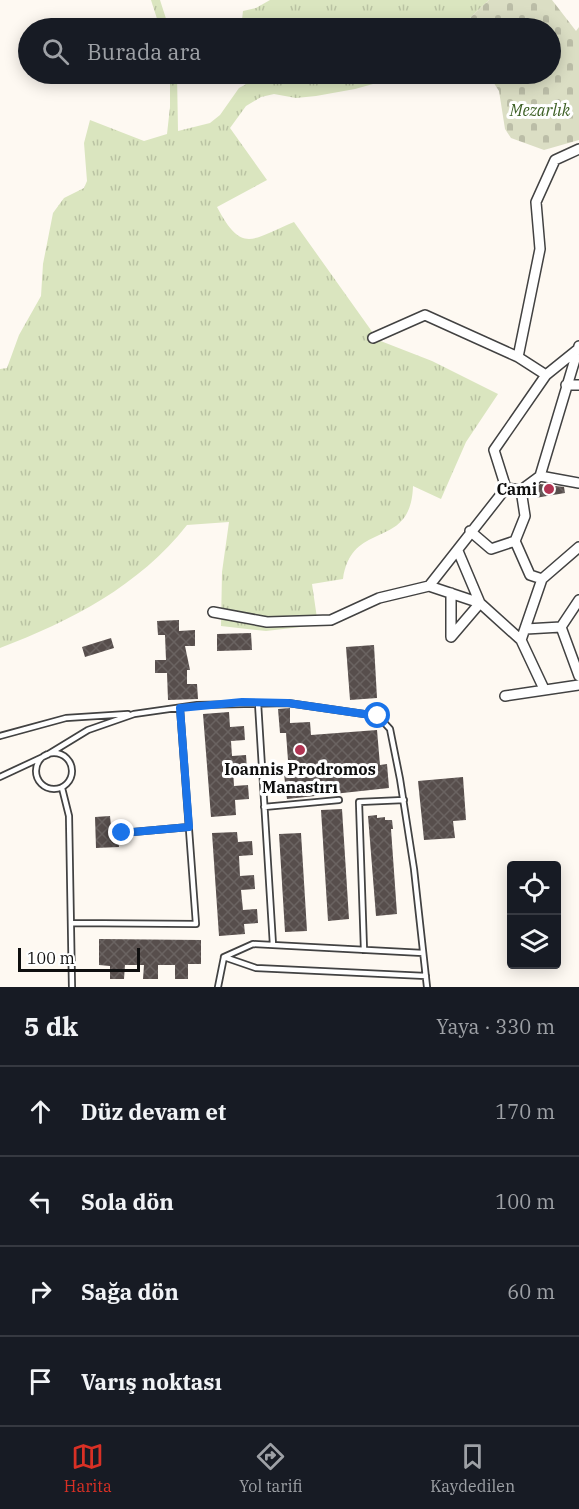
<!DOCTYPE html>
<html lang="tr">
<head>
<meta charset="utf-8">
<style>
  :root { --surface:#171b24; --page:#20242c; --text:#f1f3f6; --muted:#9ea1a6; --line:#363941; --accent:#d93025 }
  body { margin:0; font-family:"IBM Plex Serif",serif; background:var(--page); color:var(--text) }
  .controls { position:absolute; right:18px; bottom:18px; display:grid; overflow:hidden; border-radius:6px; box-shadow:0 3px 15px #0003 }
  .controls button { width:54px; height:54px; display:grid; place-items:center; padding:0; border:0; border-bottom:2px solid var(--line); background:var(--surface); color:var(--text); font:30px sans-serif }
  .scale { position:absolute; left:18px; bottom:15px; width:122px; box-sizing:border-box; padding-left:6px; border:3px solid #0f0f0f; border-top:0; font-size:16px; line-height:21px; white-space:nowrap; color:#0f0f0f; -webkit-text-stroke:4px #fff; paint-order:stroke }
  .stop { position:absolute; width:18px; height:18px; margin:-14px; border:4px solid #1a73e8; border-radius:50%; background:#fff }
  .stop.end { background:#1a73e8; border-color:#fff; box-shadow:0 2px 6px #0008 }
  .list { margin:0; padding:0; list-style:none }
  h2 { display:flex; justify-content:space-between; align-items:center; height:78px; margin:0; padding:0 24px; font-size:26px }
  h2 small { font-size:20px; font-weight:400; color:var(--muted) }
  .list li { display:grid; grid-template-columns:39px 1fr auto; gap:18px; align-items:center; box-sizing:border-box; height:90px; padding:0 24px; border-top:2px solid var(--line) }
  .list b { display:block; font-size:22px; white-space:nowrap }
  .list em { font-size:20px; font-style:normal; color:var(--muted) }
  .icon { flex:none; width:33px; height:33px; fill:none; stroke:currentColor; stroke-width:2; stroke-linecap:round; stroke-linejoin:round }
  .map { position:relative; flex:none; width:579px; height:987px; overflow:hidden }
  .search { position:absolute; background:var(--surface); box-shadow:0 3px 15px #0003; left:18px; right:18px; top:18px; height:66px; display:flex; align-items:center; gap:15px; box-sizing:border-box; padding:0 21px; border-radius:33px; color:var(--muted); font-size:22px }
  .sheet { height:438px; background:var(--surface) }
  nav { display:flex; justify-content:space-around; align-items:center; box-sizing:border-box; height:84px; border-top:2px solid var(--line); background:var(--surface); font-size:16px; color:var(--muted) }
  nav a { display:grid; justify-items:center; gap:3px }
  nav .on { color:var(--accent) }
  .map>svg:first-child { display:block }
  .grass { fill:url(#grass-tufts) }
  .cemetery { fill:url(#cemetery-stones) }
  .building { fill:url(#building-cross-hatch) }
  .lines { fill:none; stroke-linecap:round; stroke-linejoin:round }
  .service-casing { stroke:#424242; stroke-width:8 }
  .minor-casing { stroke:#424242; stroke-width:12 }
  .service { stroke:#fff; stroke-width:4.5 }
  .minor { stroke:#fff; stroke-width:9 }
  .route { stroke:#1a73e8; stroke-width:8 }
  .poi-dot { fill:#b13553; stroke:#fff; stroke-width:2 }
  .labels { text-anchor:middle; stroke-width:6; stroke-linejoin:round; paint-order:stroke }
  .park-label { font-size:16px; font-style:italic; fill:#3d6025; stroke:#fff }
  .poi-label { font-size:16px; font-weight:bold; fill:#0f0f0f; stroke:#fff; text-anchor:end }
</style>
</head>
<body>
<div class="map">
<svg width="579" height="987" viewBox="0 0 579 987">
  <defs>
    <pattern id="grass-tufts" width="24" height="20" patternUnits="userSpaceOnUse" patternTransform="scale(1.5)"><rect width="24" height="20" fill="#dae5bf"/><path d="M3 7l-1-3M5 7V3M7 7l1-3M15 17l-1-3M17 17v-4M19 17l1-3" fill="none" stroke="#bac3a3"/></pattern>
    <pattern id="cemetery-stones" width="16" height="16" patternUnits="userSpaceOnUse" patternTransform="scale(1.5)"><rect width="16" height="16" fill="#dbdec4"/><path d="M2 7V4a2 2 0 0 1 4 0v3zM10 15v-3a2 2 0 0 1 4 0v3z" fill="#bbbda7"/></pattern>
    <pattern id="building-cross-hatch" width="8" height="8" patternUnits="userSpaceOnUse" patternTransform="scale(1.5)"><rect width="8" height="8" fill="#574e4c"/><path d="M0 0l8 8M0 8l8-8" fill="none" stroke="#6a6361"/></pattern>
  </defs>
  <rect width="100%" height="100%" fill="#fef9f2"/>
  <!-- grass -->
  <path class="grass" d="M151 0H160L169 28H160Z
    M270 0H489L459 28H241L243 11 256 8Z
    M170 74H177L178 131 210 123 220 115 239 88 265 74H409L355 89 316 96 296 98 274 94 261 97 246 106 230 128 267 180 217 207C242 254 251 240 294 222L378 340 432 361 498 394 466 442 441 499 413 486C411 552 352 518 343 579L312 584 318 625 266 631 221 626 222 572 229 522 187 525C139 586 71 621 0 648V369L7 368 19 335 41 296 43 264 53 213 64 198 84 188 87 181 84 143 90 120 144 141 167 134 170 107Z"/>
  <!-- cemetery -->
  <path class="cemetery" d="M489 0H552L576 31 579 27V140L544 150 511 138 505 129 499 91 488 74H550V28H459Z"/>
  <!-- building -->
  <path class="building" d="M540 484 564 487 565 493 535 498 534 489Z
    M179 620V631L195 630V646H185L190 670H187V684H197L198 699 168 700 167 673H155V660H166L165 635H158L157 621Z
    M251 633 252 650 217 651V634Z
    M111 638 114 648 85 657 82 647Z
    M374 645 377 698 350 700 346 647Z
    M290 708V723L310 722 311 735 377 730 380 765 387 764 389 788 287 799 284 774H289L286 733H280L278 709Z
    M229 712 230 727 244 726 245 740 231 741 232 756 246 755 247 769 233 770 234 786 248 785 249 799 235 800 236 815 211 817 203 714Z
    M463 777 466 820 453 821 455 838 424 840 418 781Z
    M342 809 349 919 328 921 321 810Z
    M377 815V818L385 817V820H392L393 829H391L397 914 376 916 368 816Z
    M110 816 112 836H118L119 847 96 848 95 817Z
    M237 832 238 842 252 841 253 855 239 856 240 876 254 875 255 889 241 890 243 910 257 909 258 923 244 924 245 934 219 936 212 833Z
    M301 833 307 931 285 932 279 834Z
    M99 939 201 940V964H188V979H175V965H158V979H143L144 965H125L124 979H110V966L99 965Z"/>
  <g class="lines">
    <defs>
      <path id="service" d="M258 703 273 945
        M0 736 66 718 128 714
        M36 771a18 18 0 1 1 36 0a18 18 0 1 1-36 0Z
        M0 777 47 755 88 730 134 714 197 705 288 703 378 716 390 729 400 779 414 869 427 987
        M62 788 69 816 72 987
        M264 807 339 800
        M122 833 189 827
        M71 923 196 924 180 708
        M364 950 359 802 404 800
        M224 957 256 968 426 976
        M224 957 253 944 423 953
        M218 987 224 957"/>
      <path id="minor" d="M373 338 425 315 518 357 546 375 577 350
        M518 357 540 249 536 202 555 160 579 149
        M566 385H579
        M540 476 579 483
        M506 488 494 450 546 375
        M521 490 525 516 515 541 530 575 542 579
        M470 531 491 549 515 541
        M458 551 480 603 521 640 544 689
        M429 586 480 603 451 637V593
        M213 612 267 622 331 620 379 598 429 586 506 488 521 490 540 476 579 346
        M561 627 579 676
        M526 629 561 627 579 600
        M521 640 542 579 579 547
        M505 696 579 685"/>
    </defs>
    <!-- service casing -->
    <use href="#service" class="service-casing"/>
    <!-- minor casing -->
    <use href="#minor" class="minor-casing"/>
    <!-- service -->
    <use href="#service" class="service"/>
    <!-- minor -->
    <use href="#minor" class="minor"/>
  </g>
  <g class="lines">
    <!-- route -->
    <path class="route" d="M122 833 189 827 180 708 242 702 288 703 378 716"/>
  </g>
  <!-- markers -->
  <g class="poi-dot">
    <circle cx="549" cy="489" r="6"/>
    <circle cx="300" cy="750" r="6"/>
  </g>
  <g class="labels">
    <!-- park labels -->
    <g class="park-label">
      <text x="540" y="116">Mezarlık</text>
    </g>
    <!-- poi labels -->
    <g class="poi-label">
      <text x="537" y="495">Cami</text>
      <text x="300" y="775" text-anchor="middle">Ioannis Prodromos<tspan x="300" dy="18">Manastırı</tspan></text>
    </g>
  </g>
</svg>
<div class="controls">
<button><svg class="icon" aria-label="locate" viewBox="0 0 24 24"><circle cx="12" cy="12" r="6"/><path d="M12 2v4M12 18v4M2 12h4M18 12h4"/></svg></button>
<button><svg class="icon" aria-label="layers" viewBox="0 0 24 24"><path d="M12 4l9 5-9 5-9-5zM3 14l9 5 9-5"/></svg></button>
</div>
<div class="scale">100 m</div>
<div class="stop" style="left:378px;top:716px"></div>
<div class="stop end" style="left:122px;top:833px"></div>
<div class="search"><svg class="icon" aria-label="search" viewBox="0 0 24 24"><circle cx="10" cy="10" r="6"/><path d="M15 15l6 6"/></svg>Burada ara</div>
</div>
<section class="sheet">
<h2>5 dk<small>Yaya · 330 m</small></h2>
<ul class="list">
<li><svg class="icon" aria-label="ahead" viewBox="0 0 24 24"><path d="M12 20V5M6 11l6-6 6 6"/></svg><div><b>Düz devam et</b></div><em>170 m</em></li>
<li><svg class="icon" aria-label="left" viewBox="0 0 24 24"><path d="M17 20v-9H6M10 6l-5 5 5 5"/></svg><div><b>Sola dön</b></div><em>100 m</em></li>
<li><svg class="icon" aria-label="right" viewBox="0 0 24 24"><path d="M7 20v-9h11M14 6l5 5-5 5"/></svg><div><b>Sağa dön</b></div><em>60 m</em></li>
<li><svg class="icon" aria-label="arrive" viewBox="0 0 24 24"><path d="M6 21V4h12l-3 4 3 4H6"/></svg><div><b>Varış noktası</b></div></li>
</ul>
</section>
<nav>
<a class="on"><svg class="icon" aria-label="map" viewBox="0 0 24 24"><path d="M3 6l6-2 6 2 6-2v14l-6 2-6-2-6 2zM9 4v14M15 6v14"/></svg>Harita</a>
<a><svg class="icon" aria-label="directions" viewBox="0 0 24 24"><path d="M12 3l9 9-9 9-9-9zM9 14v-3h6M13 9l2 2-2 2"/></svg>Yol tarifi</a>
<a><svg class="icon" aria-label="saved" viewBox="0 0 24 24"><path d="M7 4h10v16l-5-4-5 4z"/></svg>Kaydedilen</a>
</nav>
</body>
</html>
